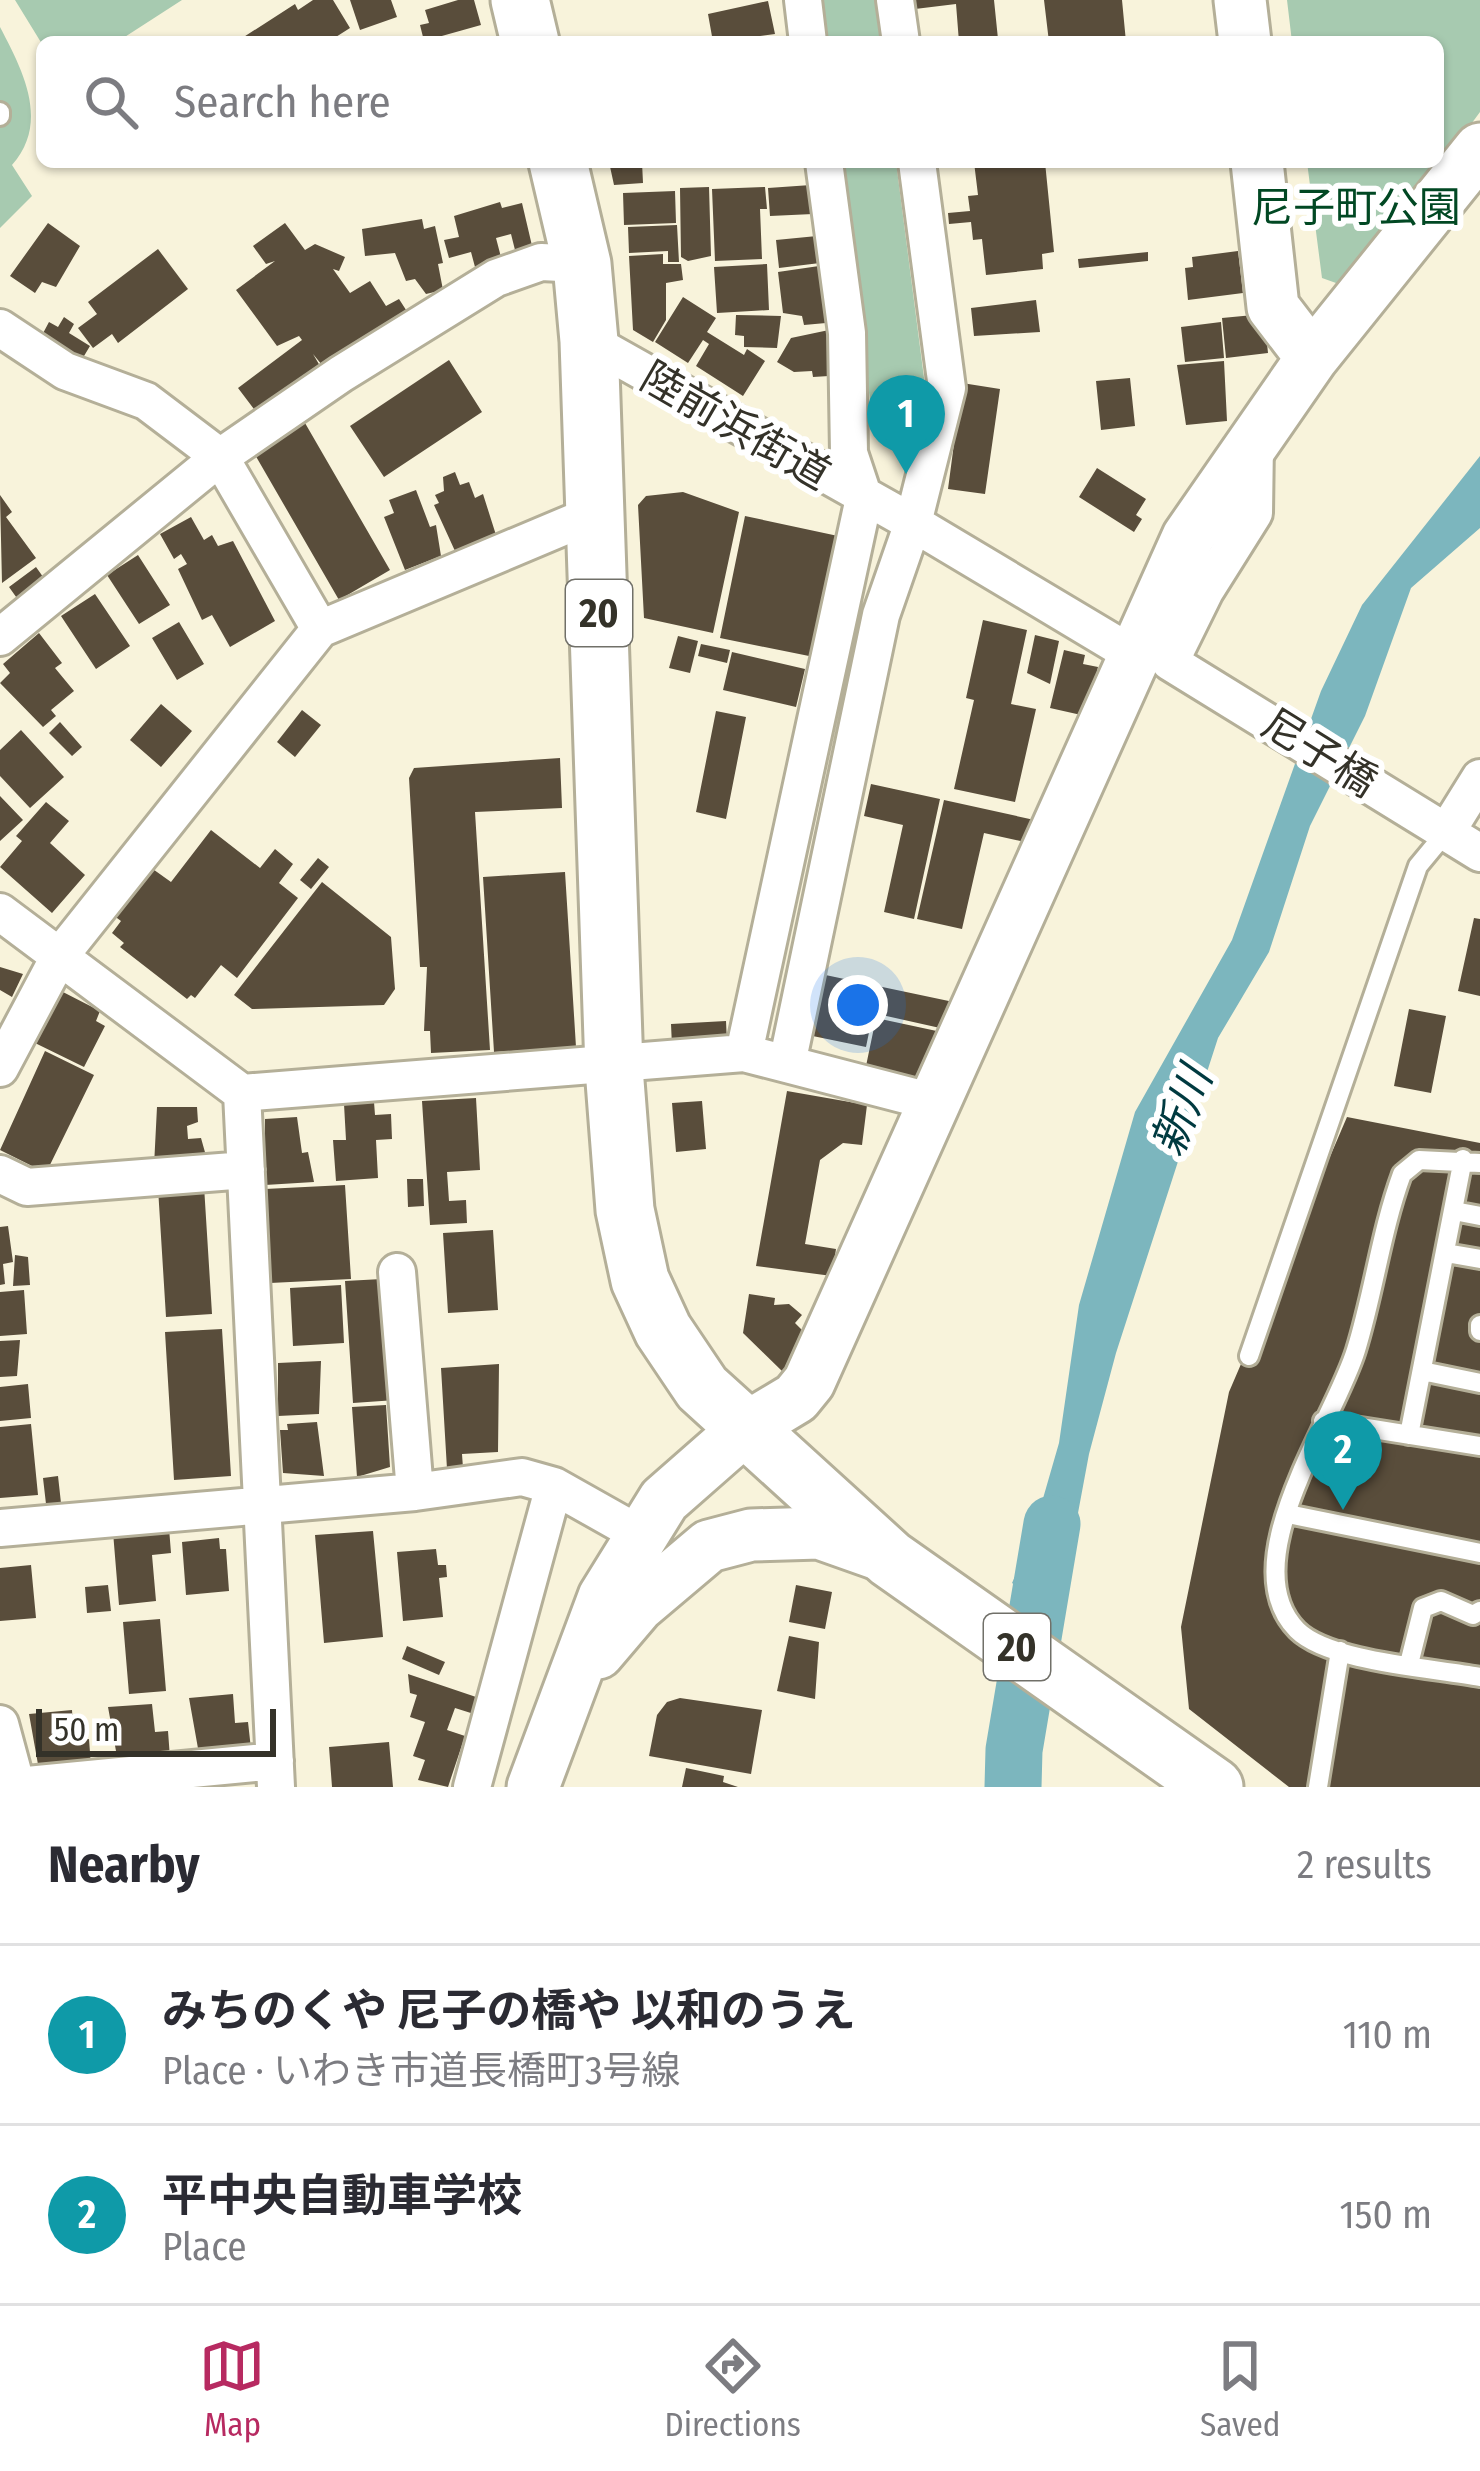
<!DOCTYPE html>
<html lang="en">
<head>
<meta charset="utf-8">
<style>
  :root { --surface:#fff; --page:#f2f2f3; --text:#2b2b33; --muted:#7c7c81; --line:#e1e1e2; --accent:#b72a61 }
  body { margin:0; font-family:"Fira Sans Condensed","Noto Sans JP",sans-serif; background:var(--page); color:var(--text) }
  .scale { position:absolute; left:36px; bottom:30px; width:240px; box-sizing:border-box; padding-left:12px; border:6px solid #343229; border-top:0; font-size:33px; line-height:42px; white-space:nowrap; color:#343229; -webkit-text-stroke:9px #fff; paint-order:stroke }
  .you { position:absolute; left:858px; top:1005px; width:42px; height:42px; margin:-30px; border:9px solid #fff; border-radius:50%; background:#1a73e8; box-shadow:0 0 0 18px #1a73e833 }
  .badge { display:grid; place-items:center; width:78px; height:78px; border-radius:50%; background:var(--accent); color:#fff; font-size:39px; font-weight:700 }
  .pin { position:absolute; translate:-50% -99px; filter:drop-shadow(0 3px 6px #0008) }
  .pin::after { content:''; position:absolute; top:63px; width:42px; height:36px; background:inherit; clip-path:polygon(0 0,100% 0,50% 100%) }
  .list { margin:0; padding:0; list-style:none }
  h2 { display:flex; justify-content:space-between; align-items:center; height:156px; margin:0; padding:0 48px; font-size:51px }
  h2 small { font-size:39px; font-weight:400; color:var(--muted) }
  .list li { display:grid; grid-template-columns:78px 1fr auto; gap:36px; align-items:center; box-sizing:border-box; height:180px; padding:0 48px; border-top:3px solid var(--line) }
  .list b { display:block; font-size:45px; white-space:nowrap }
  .list p { margin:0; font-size:39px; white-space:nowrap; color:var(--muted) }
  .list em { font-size:39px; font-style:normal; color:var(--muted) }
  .icon { flex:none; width:66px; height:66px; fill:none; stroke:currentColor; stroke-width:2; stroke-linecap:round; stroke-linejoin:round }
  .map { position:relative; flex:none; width:1480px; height:1787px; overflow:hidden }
  .search { position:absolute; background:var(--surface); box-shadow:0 3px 9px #0004; left:36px; right:36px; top:36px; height:132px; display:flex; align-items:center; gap:30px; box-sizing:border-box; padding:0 42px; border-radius:18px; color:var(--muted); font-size:45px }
  .sheet { height:516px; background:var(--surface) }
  nav { display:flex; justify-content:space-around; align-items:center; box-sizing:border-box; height:168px; border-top:3px solid var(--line); background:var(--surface); font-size:33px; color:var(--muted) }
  nav a { display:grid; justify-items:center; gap:6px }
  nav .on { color:var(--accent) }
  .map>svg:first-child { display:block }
  .green { fill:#a7cab0 }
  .water { fill:#7cb6be }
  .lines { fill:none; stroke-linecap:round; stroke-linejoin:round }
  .river { stroke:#7cb6be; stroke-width:57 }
  .building { fill:#594d3b }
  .lane-casing { stroke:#b4af98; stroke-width:24 }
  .street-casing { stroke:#b4af98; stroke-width:42 }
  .secondary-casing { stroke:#b4af98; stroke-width:57 }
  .primary-casing { stroke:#b4af98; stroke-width:63 }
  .lane { stroke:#fff; stroke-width:18 }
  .street { stroke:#fff; stroke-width:36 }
  .secondary { stroke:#fff; stroke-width:51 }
  .primary { stroke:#fff; stroke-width:57 }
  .labels { text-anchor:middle; stroke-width:12; stroke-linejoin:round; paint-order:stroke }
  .shield { fill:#fff; stroke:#717069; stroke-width:3 }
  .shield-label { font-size:39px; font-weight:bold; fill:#343229 }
  .park-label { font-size:42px; fill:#014823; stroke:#fff }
  .street-label { font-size:42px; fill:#343229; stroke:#fff }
  .water-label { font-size:45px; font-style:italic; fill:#003a40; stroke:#fff }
</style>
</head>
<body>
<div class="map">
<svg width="1480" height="1787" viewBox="0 0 1480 1787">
  <rect width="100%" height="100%" fill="#f8f3db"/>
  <!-- green -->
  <path class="green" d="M15 0H182L117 42 42 44Z
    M819 0H876L881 42H824Z
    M1287 0H1480V112L1350 288 1322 278 1307 162H1438V42H1292Z
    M0 27C23 71 50 122 12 165L32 196 0 228Z
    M839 162H896L927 401 871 408Z"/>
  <!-- water -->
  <path class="water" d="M1480 456V528L1411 588 1365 716 1310 826 1269 952 1218 1038 1116 1353 1089 1454 1059 1615 1012 1583 1029 1547 1059 1443 1079 1305 1135 1112 1232 940 1321 691 1362 605Z"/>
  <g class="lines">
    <!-- river -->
    <path class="river" d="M1013 1787 1014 1750 1052 1524"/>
  </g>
  <!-- building -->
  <path class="building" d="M313 0H333L350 28 328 42H236L295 4 298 10Z
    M350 0H391L397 17 360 30Z
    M458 0H474L481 25 424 41 420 25 429 23 425 10Z
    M914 0H994L998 39 959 42 956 4 915 9Z
    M1044 0H1122L1126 42H1049Z
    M768 1 775 34 713 42 708 14Z
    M609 162H642L643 183 614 185Z
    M974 162H1045L1054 252 1042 254 1043 269 986 275 982 239 973 240 971 222 949 224 948 213 970 211 968 196 978 195Z
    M811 185 813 214 770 216 768 188Z
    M709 187 711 256 688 261 681 257 680 188Z
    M765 187 767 209H760L762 259 715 261 712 189Z
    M675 191 676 223 624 225 623 193Z
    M500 202 502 208 522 203 533 250 516 254 511 234 496 238 502 261 475 267 471 252 449 258 444 240 459 237 454 216Z
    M422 219 424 229 435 226 443 263 438 264 443 290 426 294 415 279 406 281 395 253 365 256 362 229Z
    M48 223 80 246 56 287 42 282 35 293 10 276Z
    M285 223 305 250 315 244 345 257 339 271 333 269 350 293 370 281 386 306 399 299 408 313 322 365 313 354 320 366 257 413 238 388 302 340 299 336 277 346 236 290 275 261 266 264 253 246Z
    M677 225 679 262H668V251L629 253 628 227Z
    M817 236 820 263 779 268 776 240Z
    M158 249 188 289 118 343 112 334 93 348 78 328 97 314 88 302Z
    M1238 251 1243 293 1188 300 1185 268 1193 267 1192 257Z
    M1148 252V261L1079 268 1078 259Z
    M663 254V264H681L683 280 666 283V320L653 342 633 330 629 256Z
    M767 264 769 310 717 313 714 267Z
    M819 266 826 323 804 325 802 316 783 313 778 272Z
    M683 297 716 318 707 332 744 355 747 349 765 361 743 396 696 366 709 344 703 340 688 363 655 342Z
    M1036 300 1040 332 974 336 971 308Z
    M1264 314 1268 353 1226 358 1222 318Z
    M736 315 781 316 777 348 744 347V336L735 335Z
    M64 317 74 324 69 333 90 346 81 361 41 337 49 322 58 327Z
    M1221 322 1224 358 1185 362 1181 327Z
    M829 330V376L813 377 812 371 794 372 777 362 791 338Z
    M449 360 482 412 384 477 350 426Z
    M1224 361 1227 421 1186 425 1177 365Z
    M1130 378 1135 426 1101 430 1096 381Z
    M962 383 1000 389 985 494 948 489Z
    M305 423 390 570 339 600 254 453Z
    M1097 468 1146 499 1136 515 1142 519 1134 532 1079 497Z
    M455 472 460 485 469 482 475 498 483 494 496 535 455 551 434 505 439 503 435 495 444 491 443 477Z
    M416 490 430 527 436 525 441 556 405 570 384 517 394 513 389 500Z
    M683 492 739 512 713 633 644 618 638 505 646 496Z
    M0 495 12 512 6 517 36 558 2 583Z
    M745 516 838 536 814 657 720 638Z
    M191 517 204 540 212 535 218 546 233 541 275 621 230 647 212 615 202 620 178 569 187 564 181 554 174 559 160 534Z
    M138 555 170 605 139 624 107 575Z
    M36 567 46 581 19 601 9 587Z
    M95 594 130 646 96 669 61 616Z
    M983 620 1027 630 1011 704 1036 709 1015 802 954 789 974 700 966 698Z
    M179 622 204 664 177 680 152 638Z
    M39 633 62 663 55 668 74 691 51 710 56 716 43 727 0 683 10 673 3 664Z
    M1035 635 1059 641 1050 684 1027 673Z
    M678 636 698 641 690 673 669 668Z
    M701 644 730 650 727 663 698 656Z
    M1064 650 1085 655 1083 664 1098 667 1095 680 1107 683 1099 719 1050 708Z
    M732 652 805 669 796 707 723 690Z
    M161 704 192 731 161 767 130 740Z
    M302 710 321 725 295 757 277 742Z
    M716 711 746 717 726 819 696 812Z
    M60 722 82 747 72 756 49 733Z
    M21 730 64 777 30 808 0 776V750Z
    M560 758 562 808 475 812 490 1050 431 1053 430 1031H424L427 967H420L409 778 414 768Z
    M871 784 940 799 914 919 884 912 903 825 864 816Z
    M0 796 23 820 0 841Z
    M944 800 1039 821 1034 844 984 833 962 929 917 919Z
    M46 802 69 821 50 843 85 875 52 913 0 867 22 841 16 836Z
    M211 830 260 868 275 849 293 864 279 883 298 898 237 978 221 965 195 998 191 995 187 999 120 947 124 943 112 933 121 921 113 915 150 867 171 882Z
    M318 858 329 867 311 889 300 880Z
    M565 872 576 1047 494 1052 483 877Z
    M322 882 391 937 395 989 384 1005 252 1009 234 995Z
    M1474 918 1480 919V996L1458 991Z
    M0 967 23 974 12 997 0 990Z
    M816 973 963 1004 949 1030 873 1013 866 1047 803 1034Z
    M61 991 100 1011 96 1021 105 1026 84 1067 35 1043Z
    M1409 1009 1446 1016 1431 1093 1394 1086Z
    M876 1018 946 1033 917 1079 866 1066Z
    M726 1021 727 1043 672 1046 671 1024Z
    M45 1051 94 1075 46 1173 0 1150Z
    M787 1091 867 1105 862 1145 843 1143 820 1160 805 1244 836 1249 832 1276 756 1266Z
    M476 1098 480 1170 447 1172 449 1201 466 1200 467 1223 430 1225 422 1101Z
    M702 1101 706 1149 676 1152 672 1103Z
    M374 1102 375 1115 391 1114 392 1139 376 1140 378 1178 336 1181 333 1140H346L344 1104Z
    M157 1107H197L198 1122 187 1126 188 1139 201 1138 208 1163 154 1166Z
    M297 1117 302 1153 308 1152 314 1182 265 1185V1119Z
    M1347 1117 1480 1143V1787H1289L1189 1709 1181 1627 1229 1392Z
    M407 1179H423L424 1206 408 1207Z
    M345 1185 351 1279 270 1283 265 1189Z
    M204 1186 212 1314 166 1317 158 1188Z
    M8 1226 13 1262 3 1264 5 1284 0 1285V1227Z
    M493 1230 498 1310 448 1313 443 1233Z
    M15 1255 28 1257 30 1285 13 1286Z
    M382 1279 396 1400 353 1403 345 1281Z
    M341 1285 344 1343 293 1346 290 1288Z
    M24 1290 27 1334 0 1336V1292Z
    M749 1294 775 1298 774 1305 789 1304 802 1315 795 1323 808 1336V1347L783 1372 743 1333Z
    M222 1329 231 1476 174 1480 165 1332Z
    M20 1340 17 1376 0 1377V1341Z
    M321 1361 319 1414 278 1416V1363Z
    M499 1364 498 1452 462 1454 463 1468 447 1469 441 1368Z
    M28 1384 31 1418 0 1421V1387Z
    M386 1405 390 1467 357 1477 352 1407Z
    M317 1422 324 1476 283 1473 280 1430H288L287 1424Z
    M31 1424 38 1495 0 1498V1427Z
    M58 1476 61 1503 46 1504 43 1478Z
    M169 1528 171 1553 152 1555 156 1601 119 1605 113 1532Z
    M373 1531 383 1637 324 1643 315 1535Z
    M219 1538 220 1549H226L229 1591 186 1595 182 1542Z
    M436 1549 438 1565H446L447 1577 439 1578 443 1617 403 1621 397 1552Z
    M31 1565 36 1618 0 1621V1568Z
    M108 1585 111 1611 87 1613 85 1587Z
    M796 1585 832 1592 825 1629 789 1622Z
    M160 1619 166 1691 129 1694 123 1622Z
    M789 1636 819 1642 815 1699 777 1691Z
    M407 1646 445 1662 439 1675 402 1659Z
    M408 1674 479 1698 474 1714 455 1708 447 1730 465 1736 448 1787 418 1780 425 1760 413 1756 425 1722 410 1717 417 1695 410 1693Z
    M233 1694 235 1723 248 1722 251 1749 199 1754 189 1698Z
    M680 1698 762 1710 751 1774 649 1756 657 1715 667 1702Z
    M152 1704 155 1732 168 1731 170 1758 118 1762 108 1707Z
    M72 1710 74 1741 89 1739 91 1766 39 1770 29 1714Z
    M389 1742 393 1787H332L329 1747Z
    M686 1768 724 1776 723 1782 738 1787H682Z"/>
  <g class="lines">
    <defs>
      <path id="lane" d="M0 112V116
        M1480 1163 1419 1160 1402 1174C1381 1231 1374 1292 1356 1350 1335 1420 1231 1563 1297 1630 1329 1662 1433 1668 1480 1677
        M1454 1211 1480 1216
        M1446 1253 1480 1259
        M1480 1325V1331
        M1249 1356 1418 866 1447 831
        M1422 1371 1480 1383
        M1323 1421 1480 1446
        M1409 1435 1463 1159
        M1288 1514 1480 1553
        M1409 1664 1423 1608 1441 1601 1473 1615 1480 1611
        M1318 1787 1340 1651"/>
      <path id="street" d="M803 0 808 42
        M895 0 901 42
        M0 328 65 371 146 401 220 457 320 629
        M589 341 913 523 1132 654
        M1255 442 1254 513 1205 591 1170 662 1480 853
        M0 637 220 457 341 374 496 278 541 262 582 264
        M1447 831 1480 778
        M0 912 242 1093 744 1053 933 1102
        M744 1053 864 498 849 453 847 333 824 162
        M787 1064 881 615 913 523 947 388 917 162
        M0 1068 59 957 320 629 596 513
        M242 1093 276 1787
        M0 1174 27 1187 246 1170
        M397 1272 415 1492
        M0 1528 415 1492 522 1477 554 1486 641 1535
        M0 1724 17 1787
        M17 1786 275 1761
        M472 1787 554 1486"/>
      <path id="secondary" d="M1240 0 1245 42
        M1257 162 1273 307 1312 358
        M598 1653 638 1606 709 1546 751 1535 819 1533 884 1556
        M533 1787 604 1597 664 1500 746 1428 796 1398 809 1382 1188 537 1312 358 1480 149"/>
      <path id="primary" d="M520 0 530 42
        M558 162 582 264 589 341 614 1068 625 1210 640 1280 663 1330 702 1388 890 1559 1214 1787"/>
    </defs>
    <!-- lane casing -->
    <use href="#lane" class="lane-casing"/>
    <!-- street casing -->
    <use href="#street" class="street-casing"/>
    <!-- secondary casing -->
    <use href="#secondary" class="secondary-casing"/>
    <!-- primary casing -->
    <use href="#primary" class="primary-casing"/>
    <!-- lane -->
    <use href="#lane" class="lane"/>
    <!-- street -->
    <use href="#street" class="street"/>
    <!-- secondary -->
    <use href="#secondary" class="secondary"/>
    <!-- primary -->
    <use href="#primary" class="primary"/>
  </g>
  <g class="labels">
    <!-- shield labels -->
    <g class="shield">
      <rect x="566" y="580" width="66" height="66" rx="9"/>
      <rect x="984" y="1614" width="66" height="66" rx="9"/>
    </g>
    <g class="shield-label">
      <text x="599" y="627">20</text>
      <text x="1017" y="1661">20</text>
    </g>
    <!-- park labels -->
    <g class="park-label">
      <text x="1356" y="222">尼子町公園</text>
    </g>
    <!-- street labels -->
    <g class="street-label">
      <text transform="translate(736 425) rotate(30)" y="15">陸前浜街道</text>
      <text transform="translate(1320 752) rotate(32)" y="15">尼子橋</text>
    </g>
    <!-- water labels -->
    <g class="water-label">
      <text transform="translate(1181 1111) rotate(-69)" y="16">新川</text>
    </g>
  </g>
</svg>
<div class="scale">50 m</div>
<div class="you"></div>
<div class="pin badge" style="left:906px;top:474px;background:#0f9aa8">1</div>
<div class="pin badge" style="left:1343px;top:1510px;background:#0f9aa8">2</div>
<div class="search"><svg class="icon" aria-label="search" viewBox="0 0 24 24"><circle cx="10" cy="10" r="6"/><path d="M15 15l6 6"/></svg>Search here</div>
</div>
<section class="sheet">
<h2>Nearby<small>2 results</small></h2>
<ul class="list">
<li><span class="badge" style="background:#0f9aa8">1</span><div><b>みちのくや 尼子の橋や 以和のうえ</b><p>Place · いわき市道長橋町3号線</p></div><em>110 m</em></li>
<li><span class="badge" style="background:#0f9aa8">2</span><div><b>平中央自動車学校</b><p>Place</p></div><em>150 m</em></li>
</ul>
</section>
<nav>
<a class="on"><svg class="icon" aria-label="map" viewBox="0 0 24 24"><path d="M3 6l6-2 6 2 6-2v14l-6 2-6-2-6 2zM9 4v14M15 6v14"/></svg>Map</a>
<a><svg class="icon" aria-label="directions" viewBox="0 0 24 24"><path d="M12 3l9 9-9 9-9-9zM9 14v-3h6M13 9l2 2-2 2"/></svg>Directions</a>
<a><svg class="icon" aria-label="saved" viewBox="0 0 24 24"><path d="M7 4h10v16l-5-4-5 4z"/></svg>Saved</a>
</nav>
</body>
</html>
